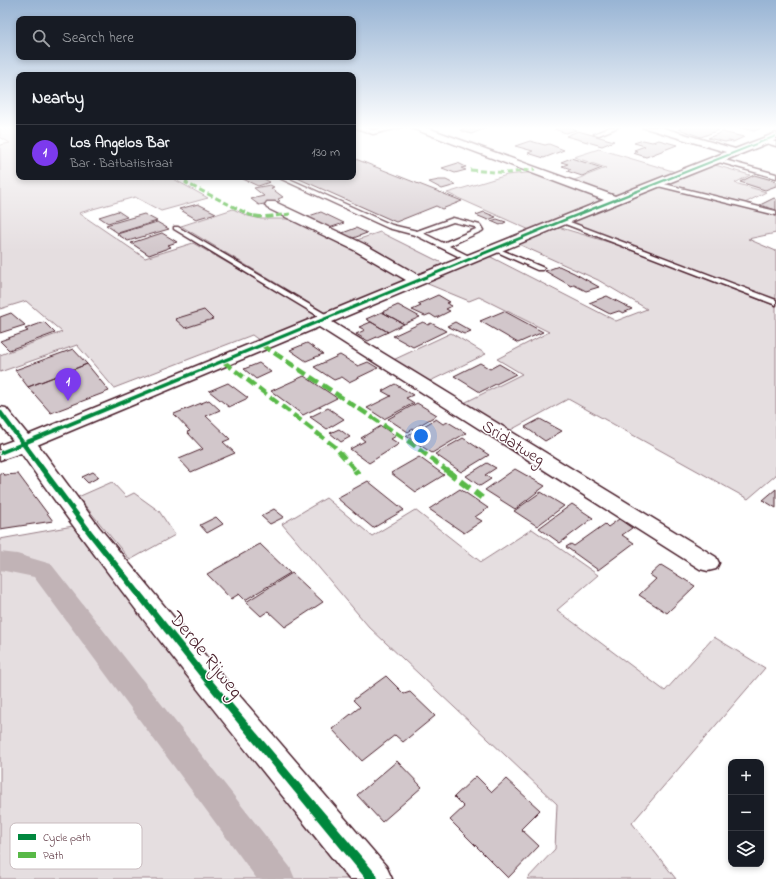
<!DOCTYPE html>
<html lang="en">
<head>
<meta charset="utf-8">
<style>
  :root { --surface:#171b24; --page:#20242c; --text:#f1f3f6; --muted:#9ea1a6; --line:#363941; --accent:#7c3aed }
  body { margin:0; font-family:"Indie Flower",sans-serif; background:var(--page); color:var(--text) }
  .controls { position:absolute; right:12px; bottom:12px; display:grid; overflow:hidden; border-radius:8px; box-shadow:0 2px 6px #0003 }
  .controls button { width:36px; height:36px; display:grid; place-items:center; padding:0; border:0; border-bottom:1px solid var(--line); background:var(--surface); color:var(--text); font:20px sans-serif }
  .you { position:absolute; left:421px; top:436px; width:14px; height:14px; margin:-10px; border:3px solid #fff; border-radius:50%; background:#1a73e8; box-shadow:0 0 0 6px #1a73e833 }
  .badge { display:grid; place-items:center; width:26px; height:26px; border-radius:50%; background:var(--accent); color:#fff; font-size:13px; font-weight:700 }
  .pin { position:absolute; translate:-50% -33px; filter:drop-shadow(0 1px 2px #0008) }
  .pin::after { content:''; position:absolute; top:21px; width:14px; height:12px; background:inherit; clip-path:polygon(0 0,100% 0,50% 100%) }
  .list { margin:0; padding:0; list-style:none }
  h2 { display:flex; justify-content:space-between; align-items:center; height:52px; margin:0; padding:0 16px; font-size:17px }
  h2 small { font-size:13px; font-weight:400; color:var(--muted) }
  .list li { display:grid; grid-template-columns:26px 1fr auto; gap:12px; align-items:center; box-sizing:border-box; height:56px; padding:0 16px; border-top:1px solid var(--line) }
  .list b { display:block; font-size:15px; white-space:nowrap }
  .list p { margin:0; font-size:13px; white-space:nowrap; color:var(--muted) }
  .list em { font-size:13px; font-style:normal; color:var(--muted) }
  .icon { flex:none; width:22px; height:22px; fill:none; stroke:currentColor; stroke-width:2; stroke-linecap:round; stroke-linejoin:round }
  .map { position:relative; flex:none; width:776px; height:879px; overflow:hidden }
  .search { position:absolute; background:var(--surface); box-shadow:0 2px 6px #0003; left:16px; top:16px; width:340px; height:44px; display:flex; align-items:center; gap:10px; box-sizing:border-box; padding:0 14px; border-radius:8px; color:var(--muted); font-size:15px }
  .panel { position:absolute; background:var(--surface); box-shadow:0 2px 6px #0003; left:16px; top:72px; width:340px; height:108px; border-radius:8px }
  .map>svg:first-child { display:block }
  .green { fill:#e5dee0; stroke:#987e86 }
  .lines { fill:none; stroke-linecap:round; stroke-linejoin:round }
  .canal { fill:#c1b3b6; fill-rule:evenodd }
  .building { fill:#d2c7cb; stroke:#4a1f2b }
  .service-casing { stroke:#4a1f2b; stroke-width:3 }
  .minor-casing { stroke:#4a1f2b; stroke-width:3 }
  .tertiary-casing { stroke:#4a1f2b; stroke-width:3 }
  .service { fill:#fff; fill-rule:evenodd }
  .minor { fill:#fff; fill-rule:evenodd }
  .tertiary { fill:#fff; fill-rule:evenodd }
  .quiet-far3 { stroke:#58b947; stroke-width:3; stroke-dasharray:6 3; stroke-linecap:butt }
  .quiet-far2 { stroke:#58b947; stroke-width:3.5; stroke-dasharray:8 3.5; stroke-linecap:butt }
  .quiet-far1 { stroke:#58b947; stroke-width:4.5; stroke-dasharray:10 4.5; stroke-linecap:butt }
  .quiet { stroke:#58b947; stroke-width:6; stroke-dasharray:12 6; stroke-linecap:butt }
  .cycleway-casing { stroke:#fff; stroke-width:2 }
  .cycleway { fill:#00873e; fill-rule:evenodd }
  .labels { text-anchor:middle; stroke-width:3; stroke-linejoin:round; paint-order:stroke }
  .street-label { font-size:17px; fill:#4a1f2b; stroke:#fff }
  .near-street-label { font-size:20px; fill:#4a1f2b; stroke:#fff }
  .key { fill:#fff; stroke:#c9bcbf; stroke-width:1 }
  .key-label { font-size:11px; fill:#4a1f2b }
</style>
</head>
<body>
<div class="map">
<svg width="776" height="879" viewBox="0 0 776 879">
  <rect width="100%" height="100%" fill="#fff"/>
  <filter id="ink" filterUnits="userSpaceOnUse"><feTurbulence type="fractalNoise" baseFrequency=".025" numOctaves="2"/><feDisplacementMap in="SourceGraphic" scale="8" xChannelSelector="R" yChannelSelector="G"/><feConvolveMatrix kernelMatrix="1 2 1 2 8 2 1 2 1" color-interpolation-filters="sRGB"/></filter>
  <g filter="url(#ink)">
    <!-- green -->
    <path class="green" d="M0 127H19V177H170L208 198 161 211 135 197 79 213 145 258 193 243 314 313 315 317 311 320 260 341 252 335 114 388 77 345 0 372V355L62 332 26 301 0 309V145L10 143 0 137Z
      M599 149 676 172 617 196H609L572 181 606 168 574 157Z
      M715 165 750 175 735 183 766 192 745 203 666 184Z
      M536 172 596 197 599 200 597 203 532 231 447 193 507 175Z
      M660 186 776 215V233L748 239 776 251V300L633 246 561 224Z
      M233 209 248 216 261 219H289L340 242 390 269 403 278V282L329 313 324 312 181 226Z
      M558 227 625 247 776 306V475L748 499 568 399 507 432 462 404 522 374 497 359 549 332 479 297 469 301 423 282 487 255 616 321 647 309 598 280 516 243Z
      M380 232 446 265 416 277 351 242Z
      M451 333 486 354 426 383 391 361Z
      M112 482 126 497 134 493 159 511 175 535 130 560 78 497Z
      M326 498 372 536 415 510 481 562 532 529 598 575 557 610 665 691 714 637 765 668 632 823 676 879H527L555 849 557 804 369 627 282 524Z
      M73 526 352 879H0V539Z"/>
    <g class="lines">
      <!-- canal -->
      <path class="canal" d="M0 552 17 554 51 564 290 867 295 879H257L34 577 0 570Z"/>
    </g>
    <!-- building -->
    <path class="building" d="M463 127H489L471 134 460 130 466 128Z
      M561 127H569L576 130 566 133 554 129Z
      M684 127H711L719 130 701 137 679 129Z
      M738 127H763L754 131Z
      M578 131 614 141 602 146 566 136Z
      M722 132 744 137 733 142 729 141 725 142 708 138Z
      M643 140 652 142 659 140 677 145 646 157 633 153 637 151 634 150 645 146 634 143Z
      M530 141 545 145 549 144 564 150 544 158 528 153 533 151 515 146Z
      M353 158 462 201 442 209 436 206 396 222 295 177H353Z
      M571 158 602 168 582 176 567 171 571 169 562 166 568 164 561 162Z
      M458 163 466 167 461 168 466 170 455 173 442 168Z
      M754 175 776 181V186L765 190 740 182Z
      M250 177H260L270 182 258 186 243 179Z
      M439 180H446L456 185 442 189 429 182Z
      M270 185 274 187 271 188 283 197 278 199 280 201 259 205 251 199 264 196 254 188Z
      M774 198 776 199V210L760 205Z
      M198 204 216 213 196 219 179 209Z
      M118 211 127 217 108 223 99 217Z
      M321 212 344 223 326 229 303 218Z
      M484 212 496 217 488 220 476 215Z
      M144 214 157 221 118 233 106 225Z
      M497 219 506 222 500 225 491 221Z
      M157 222 169 229 128 241 117 234Z
      M356 228 367 233 348 240 337 235Z
      M162 233 177 242 168 245 171 247 149 255 131 243Z
      M559 266 574 273 599 287 586 291 574 285 571 286 545 271Z
      M438 295 450 302 446 303 452 306 446 309 450 311 436 318 430 314 425 316 412 310 421 306 418 304Z
      M607 296 632 309 623 313 619 311 610 314 589 303Z
      M398 305 420 317 404 324 382 312Z
      M204 310 213 319 185 328 175 319Z
      M504 311 543 332 518 343 480 321Z
      M382 312 404 324 388 332 366 319Z
      M11 313 25 325 0 333V317Z
      M44 322 55 333 9 350 0 341 28 331 25 329Z
      M371 322 388 332 368 341 356 334 365 330 359 327Z
      M423 322 428 325 431 323 446 331 413 347 393 336Z
      M455 322 471 331 464 334 447 326Z
      M307 343 323 354 306 361 290 350Z
      M73 349 87 364 28 387 15 370Z
      M340 355 358 366 368 362 378 368 349 382 342 377 334 380 314 367Z
      M259 363 271 372 256 379 244 369Z
      M480 363 490 369 499 364 516 374 480 392 454 376Z
      M87 364 109 391 51 413 28 387Z
      M304 376 337 398 303 415 271 391Z
      M228 383 248 398 229 407 209 391Z
      M395 384 413 395 406 398 414 403 384 419 367 408 391 396 382 391Z
      M209 400 220 410 206 416 230 439 223 442 235 453 191 472 179 459 203 449 187 432 190 431 174 414Z
      M417 403 437 415 408 432 388 419Z
      M328 408 344 419 327 429 310 417Z
      M436 419 443 424 448 422 466 433 432 453 406 436Z
      M540 419 562 431 545 441 525 427Z
      M381 426 396 436 391 439 399 444 369 463 350 449 365 441 361 438Z
      M339 429 350 437 341 442 330 433Z
      M463 438 489 455 461 472 435 454Z
      M419 457 444 475 416 492 391 473Z
      M487 463 496 468 485 475 491 479 480 486 466 476Z
      M515 469 545 486 515 509 485 490Z
      M1 472 4 475 18 474 53 521 0 529V473Z
      M93 472 99 477 88 483 82 477Z
      M368 481 404 510 373 528 337 498Z
      M460 489 488 508 475 517 482 521 464 533 429 509Z
      M776 489V508L763 500Z
      M541 492 564 506 537 526 514 511Z
      M572 504 593 518 560 543 539 528Z
      M274 509 284 517 270 524 261 516Z
      M216 517 223 524 207 533 200 525Z
      M619 519 632 528 622 535 634 543 598 570 566 547 571 544 574 546 605 524 608 527Z
      M260 544 290 573 245 600 239 594 231 599 207 574Z
      M661 565 695 586 667 613 639 595 656 579 650 575Z
      M292 573 323 602 285 627 268 611 261 616 246 602Z
      M386 676 404 694 410 692 435 716 403 742 395 735 362 761 332 729 360 707 353 700Z
      M397 761 422 787 382 822 357 795Z
      M476 776 492 792 506 779 540 810 521 829 539 846 508 878 450 820 464 807 454 797Z"/>
    <g class="lines">
      <defs>
        <path id="service" d="M354 127H363L373 130 389 127H402L373 134Z
          M610 127H618L599 135 594 134Z
          M765 139 776 142V146L763 142V140Z
          M717 158 776 174V178L715 161V159Z
          M277 177H285L392 225 417 231 453 218 480 225 483 230 482 231 449 246 475 259 468 261 415 235 388 228ZM453 222 475 227 476 229 443 243 423 233Z
          M656 182 776 211V215L654 185 653 184Z
          M562 219 776 300V305L560 222 559 221Z
          M174 227H178L332 318 331 320H325L174 229Z
          M493 248H497L544 268 543 270H537L493 250Z"/>
        <path id="minor" d="M409 127H425L615 196 726 152 642 127H660L735 149 776 133V140L566 224 332 322 716 557 719 563 716 569 708 571 700 569 319 327 32 447 25 449 18 447 0 424V407L6 408 28 435 406 280 354 250 267 208 265 205 267 202H275L364 244 418 275 604 200Z"/>
        <path id="tertiary" d="M25 436 33 438 99 527 219 672 386 866 392 879H349C237 739 124 600 21 453L0 460V445Z"/>
      </defs>
      <!-- service casing -->
      <use href="#service" class="service-casing"/>
      <!-- minor casing -->
      <use href="#minor" class="minor-casing"/>
      <!-- tertiary casing -->
      <use href="#tertiary" class="tertiary-casing"/>
      <!-- service -->
      <use href="#service" class="service"/>
      <!-- minor -->
      <use href="#minor" class="minor"/>
      <!-- tertiary -->
      <use href="#tertiary" class="tertiary"/>
      <!-- quiet-far3 -->
      <path class="quiet-far3" d="M470 170 508 173 535 169
        M187 180 186 183 250 215 260 217
        M267 217 290 214"/>
      <!-- quiet-far2 -->
      <path class="quiet-far2" d="M254 216 263 217 276 216"/>
      <!-- quiet-far1 -->
      <path class="quiet-far1" d="M262 345 411 443 447 471
        M224 362 334 446 356 471"/>
      <!-- quiet -->
      <path class="quiet" d="M355 470 358 474
        M446 470 482 498"/>
      <defs>
        <path id="cycleway" d="M776 135V137L563 222 27 444 92 531 211 679 377 875 378 879H366L205 683 88 535 22 446 0 455V451L20 443 0 416V410L2 411 24 441 561 220Z"/>
      </defs>
      <!-- cycleway casing -->
      <use href="#cycleway" class="cycleway-casing"/>
      <!-- cycleway -->
      <use href="#cycleway" class="cycleway"/>
    </g>
  </g>
  <!-- sky -->
  <linearGradient id="sky" x2="0" y2="1"><stop stop-color="#98b4d4"/><stop offset="0.51" stop-color="#fff"/><stop offset="1" stop-color="#fff" stop-opacity="0"/></linearGradient>
  <rect width="776" height="251" fill="url(#sky)"/>
  <g class="labels">
    <!-- street labels -->
    <g class="street-label">
      <text transform="translate(514 442) rotate(32)" y="6">Sridatweg</text>
    </g>
    <!-- near-street labels -->
    <g class="near-street-label">
      <text transform="translate(207 654) rotate(51)" y="7">Derde Rijweg</text>
    </g>
  </g>
  <!-- legend -->
  <rect x="10" y="823" width="132" height="46" rx="6" class="key"/>
  <rect x="18" y="834" width="18" height="6" fill="#00873e"/>
  <rect x="18" y="852" width="18" height="6" fill="#58b947"/>
  <g class="key-label">
    <text x="43" y="841">Cycle path</text>
    <text x="43" y="859">Path</text>
  </g>
</svg>
<div class="controls">
<button>+</button>
<button>−</button>
<button><svg class="icon" aria-label="layers" viewBox="0 0 24 24"><path d="M12 4l9 5-9 5-9-5zM3 14l9 5 9-5"/></svg></button>
</div>
<div class="you"></div>
<div class="pin badge" style="left:68px;top:401px">1</div>
<div class="search"><svg class="icon" aria-label="search" viewBox="0 0 24 24"><circle cx="10" cy="10" r="6"/><path d="M15 15l6 6"/></svg>Search here</div>
<section class="panel">
<h2>Nearby<small></small></h2>
<ul class="list">
<li><span class="badge">1</span><div><b>Los Angelos Bar</b><p>Bar · Batbatistraat</p></div><em>130 m</em></li>
</ul>
</section>
</div>
</body>
</html>
